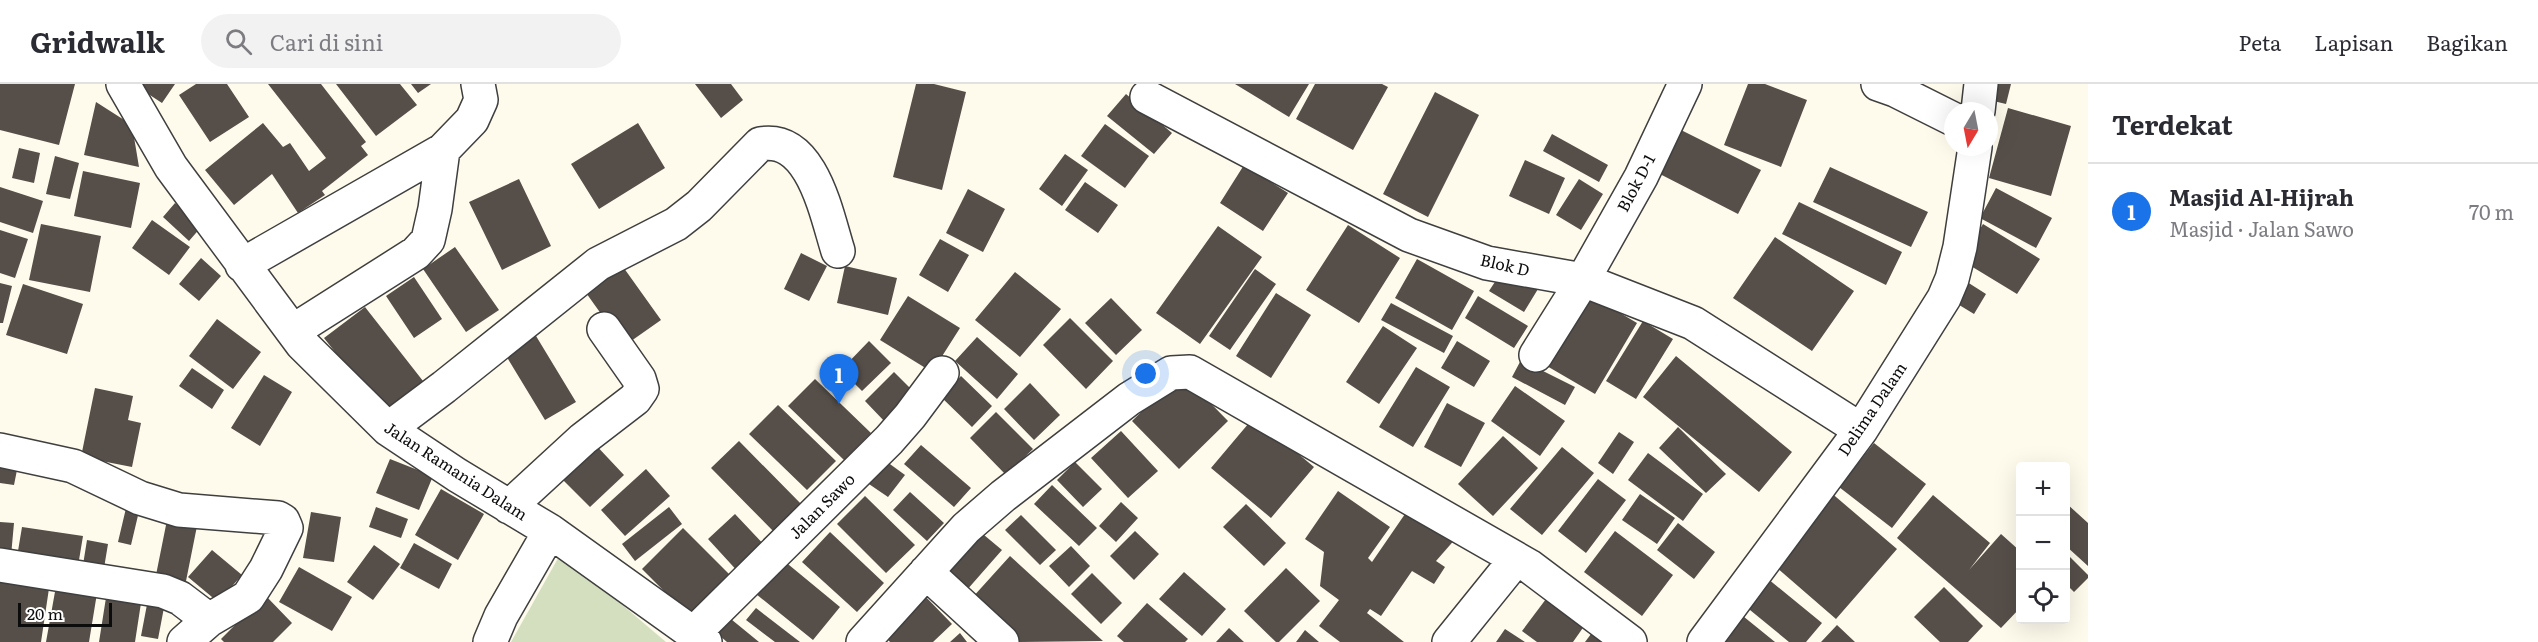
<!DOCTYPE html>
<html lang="id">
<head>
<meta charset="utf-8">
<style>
  :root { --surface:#fff; --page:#f2f2f3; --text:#2b2b33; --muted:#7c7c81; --line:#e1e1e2; --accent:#1a73e8 }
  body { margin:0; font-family:Literata,serif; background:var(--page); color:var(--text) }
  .controls { position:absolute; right:18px; bottom:18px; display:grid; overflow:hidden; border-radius:6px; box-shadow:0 6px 24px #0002 }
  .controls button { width:54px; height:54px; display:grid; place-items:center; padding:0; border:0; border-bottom:2px solid var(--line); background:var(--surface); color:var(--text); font:30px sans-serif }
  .compass { position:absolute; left:1944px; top:18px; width:54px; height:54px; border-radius:50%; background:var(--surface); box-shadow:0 6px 24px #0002; rotate:190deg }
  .scale { position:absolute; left:18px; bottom:15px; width:94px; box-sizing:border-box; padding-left:6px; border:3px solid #0c0c0c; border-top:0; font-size:16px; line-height:21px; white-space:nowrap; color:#0c0c0c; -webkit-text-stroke:4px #fff; paint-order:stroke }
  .you { position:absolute; left:1146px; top:290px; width:21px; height:21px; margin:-15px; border:4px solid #fff; border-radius:50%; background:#1a73e8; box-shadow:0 0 0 9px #1a73e833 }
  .badge { display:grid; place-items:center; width:39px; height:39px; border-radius:50%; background:var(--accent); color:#fff; font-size:20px; font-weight:700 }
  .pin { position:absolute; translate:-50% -50px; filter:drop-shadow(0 2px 3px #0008) }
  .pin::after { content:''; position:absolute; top:32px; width:21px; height:18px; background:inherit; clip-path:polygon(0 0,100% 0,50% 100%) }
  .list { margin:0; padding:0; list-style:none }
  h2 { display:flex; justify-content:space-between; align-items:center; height:78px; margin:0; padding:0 24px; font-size:26px }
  h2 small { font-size:20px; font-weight:400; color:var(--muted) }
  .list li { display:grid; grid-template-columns:39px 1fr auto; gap:18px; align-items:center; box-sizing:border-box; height:96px; padding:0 24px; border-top:2px solid var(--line) }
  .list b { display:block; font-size:22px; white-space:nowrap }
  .list p { margin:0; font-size:20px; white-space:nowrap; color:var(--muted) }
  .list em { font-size:20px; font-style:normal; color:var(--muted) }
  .icon { flex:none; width:33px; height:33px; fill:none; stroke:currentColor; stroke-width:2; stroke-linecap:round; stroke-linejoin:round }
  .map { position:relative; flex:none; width:2088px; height:558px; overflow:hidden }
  header { display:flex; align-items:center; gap:36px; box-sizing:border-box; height:84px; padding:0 30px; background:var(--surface); border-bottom:2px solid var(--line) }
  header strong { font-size:28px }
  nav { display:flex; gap:33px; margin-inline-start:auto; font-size:21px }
  .search { width:420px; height:54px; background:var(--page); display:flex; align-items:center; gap:15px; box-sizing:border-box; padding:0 21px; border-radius:33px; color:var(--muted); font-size:22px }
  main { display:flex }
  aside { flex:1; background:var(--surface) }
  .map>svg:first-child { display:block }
  .cemetery { fill:#d4dfbf }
  .building { fill:#554e49 }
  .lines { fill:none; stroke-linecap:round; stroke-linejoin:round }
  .minor-casing { stroke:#3f3f3f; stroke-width:36 }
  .minor { stroke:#fff; stroke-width:33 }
  .labels { text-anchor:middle; stroke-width:6; stroke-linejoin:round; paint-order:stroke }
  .street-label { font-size:16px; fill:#0c0c0c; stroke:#fff }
</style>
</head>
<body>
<header>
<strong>Gridwalk</strong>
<div class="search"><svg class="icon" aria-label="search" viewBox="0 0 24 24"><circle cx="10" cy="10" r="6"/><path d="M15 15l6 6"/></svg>Cari di sini</div>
<nav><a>Peta</a><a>Lapisan</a><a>Bagikan</a></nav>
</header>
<main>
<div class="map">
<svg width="2088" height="558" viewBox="0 0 2088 558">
  <rect width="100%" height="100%" fill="#fefbed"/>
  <!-- cemetery -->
  <path class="cemetery" d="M561 469 666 558H511Z"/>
  <!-- building -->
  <path class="building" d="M0 0H75L59 61 0 46Z
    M133 0H175L162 19Z
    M196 0H227L249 33 210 58 179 11Z
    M268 0H321L366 58 361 62 368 71 322 107 325 111 298 129 272 90 234 121 205 86 263 39 283 63 290 59 309 87 326 74Z
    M336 0H400L417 21 376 52Z
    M411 0H431L418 9Z
    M695 0H731L743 16 721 34Z
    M916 0H934L966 8 942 106 893 93Z
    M1235 0H1309L1289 33Z
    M1315 0H1382L1388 3 1353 66 1296 35Z
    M1748 0H1765L1807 16 1781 83 1724 61Z
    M1989 0H2011L2006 20 1985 15Z
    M1435 8 1479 31 1428 133 1383 110Z
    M1126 10 1172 49 1154 70 1107 32Z
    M96 18 132 41 139 83 84 71Z
    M2008 24 2071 42 2051 112 1989 94Z
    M638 39 665 84 599 125 571 80Z
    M1105 40 1149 72 1125 104 1081 72Z
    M1677 44 1761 86 1738 130 1654 87Z
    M1552 50 1608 81 1599 98 1543 67Z
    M19 64 40 69 34 99 12 94Z
    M1065 70 1088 86 1062 122 1039 105Z
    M55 72 79 79 70 115 46 110Z
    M1525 76 1565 94 1549 130 1509 112Z
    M1244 81 1288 109 1263 147 1220 119Z
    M1830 83 1928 128 1911 163 1813 118Z
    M83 87 140 99 131 144 74 132Z
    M519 95 551 162 502 186 469 118Z
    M1579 95 1603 110 1581 146 1556 131Z
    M1085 98 1118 121 1098 149 1065 126Z
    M0 103 43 117 33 149 0 138Z
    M1996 104 2052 134 2036 164 1980 134Z
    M968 105 1005 125 983 168 946 149Z
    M1799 118 1902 168 1886 201 1782 150Z
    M175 119 202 142 189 157 163 133Z
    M152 136 190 163 169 191 132 164Z
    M41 140 101 152 90 208 29 196Z
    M1983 140 2040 175 2017 210 1961 176Z
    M1348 141 1400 174 1359 239 1306 206Z
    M1218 142 1262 173 1200 260 1156 229Z
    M0 146 28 155 15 194 0 189Z
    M1775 153 1854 207 1812 267 1733 214Z
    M940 155 969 171 948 208 919 191Z
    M455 163 499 226 466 248 423 185Z
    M801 169 827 182 809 217 784 205Z
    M616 173 661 236 624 262 579 199Z
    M201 174 221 192 199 217 179 200Z
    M1417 175 1474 207 1452 246 1395 214Z
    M845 182 897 194 888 231 837 219Z
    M1504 184 1538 205 1524 228 1489 207Z
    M1255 185 1276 200 1230 266 1209 252Z
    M1015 188 1061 225 1020 273 975 236Z
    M414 193 442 235 414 254 386 212Z
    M1964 196 1986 210 1974 230 1951 216Z
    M0 199 12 202 3 239H0Z
    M23 200 83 220 67 270 6 251Z
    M1583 207 1637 239 1595 310 1540 278Z
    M1276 209 1311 231 1271 294 1236 272Z
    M908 212 960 244 932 288 880 256Z
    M1478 212 1528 242 1514 264 1465 234Z
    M1111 214 1142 246 1116 271 1085 239Z
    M1391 219 1453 252 1444 269 1381 236Z
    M365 223 423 297 383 329 324 254Z
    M1070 234 1113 277 1086 305 1043 261Z
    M217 235 261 268 233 305 189 272Z
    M1643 237 1673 255 1636 315 1606 297Z
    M1383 242 1417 264 1379 320 1346 298Z
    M533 247 576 318 545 336 502 265Z
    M977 253 1018 290 997 315 955 277Z
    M869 257 891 279 862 307 841 286Z
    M1457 257 1490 277 1474 303 1441 284Z
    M1676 272 1792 368 1759 408 1643 313Z
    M1521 276 1575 303 1565 321 1512 293Z
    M1416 283 1450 303 1413 363 1379 343Z
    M192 284 224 306 212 325 179 302Z
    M894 288 916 310 886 339 865 317Z
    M1181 289 1228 337 1179 385 1132 337Z
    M264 291 292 308 260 362 231 344Z
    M961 292 992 322 972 343 941 313Z
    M815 295 871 349 844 376 788 322Z
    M1030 299 1060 331 1034 356 1004 325Z
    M1515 302 1565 337 1540 372 1491 337Z
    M95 304 133 312 128 336 141 339 132 383 81 373Z
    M1447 319 1485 339 1461 383 1424 363Z
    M778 321 836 377 807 406 749 350Z
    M996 328 1033 365 1006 391 970 354Z
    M1254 333 1314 383 1271 434 1211 384Z
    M1678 343 1726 390 1706 409 1659 364Z
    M1121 347 1158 387 1128 414 1091 374Z
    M1619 348 1634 358 1613 390 1598 379Z
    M1503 352 1538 384 1493 432 1458 400Z
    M592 357 624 391 590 423 557 390Z
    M739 357 805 424 777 451 711 384Z
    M1874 359 1926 400 1892 444 1839 403Z
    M921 361 971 404 954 423 904 380Z
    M1562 363 1594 389 1542 451 1510 425Z
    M1648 369 1703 410 1683 437 1628 396Z
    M0 373 19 376 14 401 0 399Z
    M390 375 433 392 419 426 376 409Z
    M883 375 905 391 888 413 866 398Z
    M1075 378 1102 405 1083 423 1057 396Z
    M646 385 670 412 625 452 601 426Z
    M1598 395 1626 416 1586 469 1558 447Z
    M1052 401 1097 444 1079 462 1034 420Z
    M441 405 484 430 458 476 415 451Z
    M1338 407 1390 443 1368 474 1372 478 1405 430 1410 433 1420 421 1457 453 1436 477 1445 483 1434 500 1412 487 1381 532 1370 525 1367 529 1404 558H1340L1319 542 1339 516 1320 502 1324 468 1305 455Z
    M1829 407 1897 465 1836 535 1769 477Z
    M910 408 944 439 927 457 893 426Z
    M1640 410 1675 434 1657 460 1622 436Z
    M1933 411 1990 459 1969 486 2001 450 2020 467V524L2001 544 1897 454Z
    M865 412 915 461 886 489 837 440Z
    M1121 418 1138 434 1116 458 1099 442Z
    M2066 419 2088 439V482L2066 462Z
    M127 420 140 423 131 461 118 458Z
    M1246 420 1286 459 1264 482 1223 443Z
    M376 423 408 435 401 454 369 443Z
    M669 423 682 440 635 477 622 460Z
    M311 428 341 433 334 478 303 474Z
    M735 430 769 466 741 491 708 455Z
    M168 431 198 437 184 507 154 501Z
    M1021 431 1056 466 1040 481 1005 446Z
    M0 438 14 439 11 472 0 471Z
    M1678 439 1715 468 1694 495 1657 466Z
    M22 443 83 452 77 488 16 479Z
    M683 444 738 499 697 540 642 485Z
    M978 446 1002 466 966 507 942 487Z
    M1135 447 1159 470 1134 496 1110 472Z
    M1615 447 1673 491 1642 532 1584 488Z
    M830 448 884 499 857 528 802 478Z
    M87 456 108 460 103 490 82 487Z
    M414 459 452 480 439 505 400 484Z
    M374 461 400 480 373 516 347 498Z
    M1071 462 1090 482 1069 503 1049 482Z
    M212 466 242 491 218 518 188 493Z
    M2066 469 2088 491V494L2074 508 2066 500Z
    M1010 472 1103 557 1020 558 972 514Z
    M783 476 840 523 813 556 756 510Z
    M0 482 51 491 41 558H0Z
    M299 483 352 513 332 547 279 518Z
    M1286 484 1320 517 1279 558H1276L1244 527Z
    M1184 488 1226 525 1202 552 1159 515Z
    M1092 489 1122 519 1101 540 1071 510Z
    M1762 490 1822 539 1806 558H1789L1739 517Z
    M58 491 99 497 89 558H46Z
    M108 501 143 506 135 558H99Z
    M1944 503 1983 542 1968 558H1940L1914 533Z
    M922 509 952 540 933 558H890L881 548Z
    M149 510 166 513 158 555 141 552Z
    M265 511 292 539 273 558H224L221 555Z
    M1549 511 1587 538 1573 558H1537L1522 547Z
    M1147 519 1188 555 1185 558H1124L1117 552Z
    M756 524 800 558H775L746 536Z
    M1733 524 1775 558H1715Z
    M726 531 759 558H727L713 546Z
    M1837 541 1855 558H1821Z
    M1597 542 1619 558H1585Z
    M1229 544 1244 558H1216Z
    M1505 545 1525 558H1496Z
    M1305 546 1319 558H1296Z
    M960 549 967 558H950Z"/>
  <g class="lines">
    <defs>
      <path id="minor" d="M123 0 171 83 302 260 388 345 457 391 550 447 705 558
        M1878 0 1895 6 1953 35
        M1147 13 1409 151 1487 179 1583 196 1693 239 1861 346
        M1978 27 1981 0
        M242 181 443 66
        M293 247 416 169 428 156 435 125 443 66 472 36 481 16 478 0
        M1536 271 1583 196 1641 93 1685 0
        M388 345 444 303 598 180 676 140 699 122 760 60C812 51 826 129 838 167
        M0 366 73 382 140 414 179 426 278 434 283 437 286 444 266 485 248 513 209 536
        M509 423 583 355 635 315 642 305 639 295 604 245
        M0 481 163 507 180 514 209 536 184 558
        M926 488 1002 558
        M694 549 889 356 910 332 942 289
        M490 558 501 532 550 447
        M863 558 966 444 1003 412 1129 315 1171 289 1190 288 1529 482 1630 558
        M1449 558 1516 475
        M1704 558 1861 346 1944 214 1952 195 1960 163 1975 63"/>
    </defs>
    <!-- minor casing -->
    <use href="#minor" class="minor-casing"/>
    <!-- minor -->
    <use href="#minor" class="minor"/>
  </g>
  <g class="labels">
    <!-- street labels -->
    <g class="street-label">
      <text transform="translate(1636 99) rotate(-62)" y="6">Blok D-1</text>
      <text transform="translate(1505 181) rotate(13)" y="6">Blok D</text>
      <text transform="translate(1872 325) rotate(-56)" y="6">Delima Dalam</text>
      <text transform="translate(456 387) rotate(33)" y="6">Jalan Ramania Dalam</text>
      <text transform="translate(822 422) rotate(-45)" y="6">Jalan Sawo</text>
    </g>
  </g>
</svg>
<div class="controls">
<button>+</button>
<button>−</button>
<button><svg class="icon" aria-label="locate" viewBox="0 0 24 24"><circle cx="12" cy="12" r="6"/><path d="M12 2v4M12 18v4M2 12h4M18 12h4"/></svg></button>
</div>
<svg class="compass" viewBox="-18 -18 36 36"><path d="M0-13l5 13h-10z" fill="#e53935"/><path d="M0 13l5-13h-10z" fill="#7c7c81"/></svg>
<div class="scale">20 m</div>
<div class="you"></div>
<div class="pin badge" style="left:839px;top:320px">1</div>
</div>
<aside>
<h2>Terdekat<small></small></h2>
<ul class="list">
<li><span class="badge">1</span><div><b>Masjid Al-Hijrah</b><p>Masjid · Jalan Sawo</p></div><em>70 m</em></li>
</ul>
</aside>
</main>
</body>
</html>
